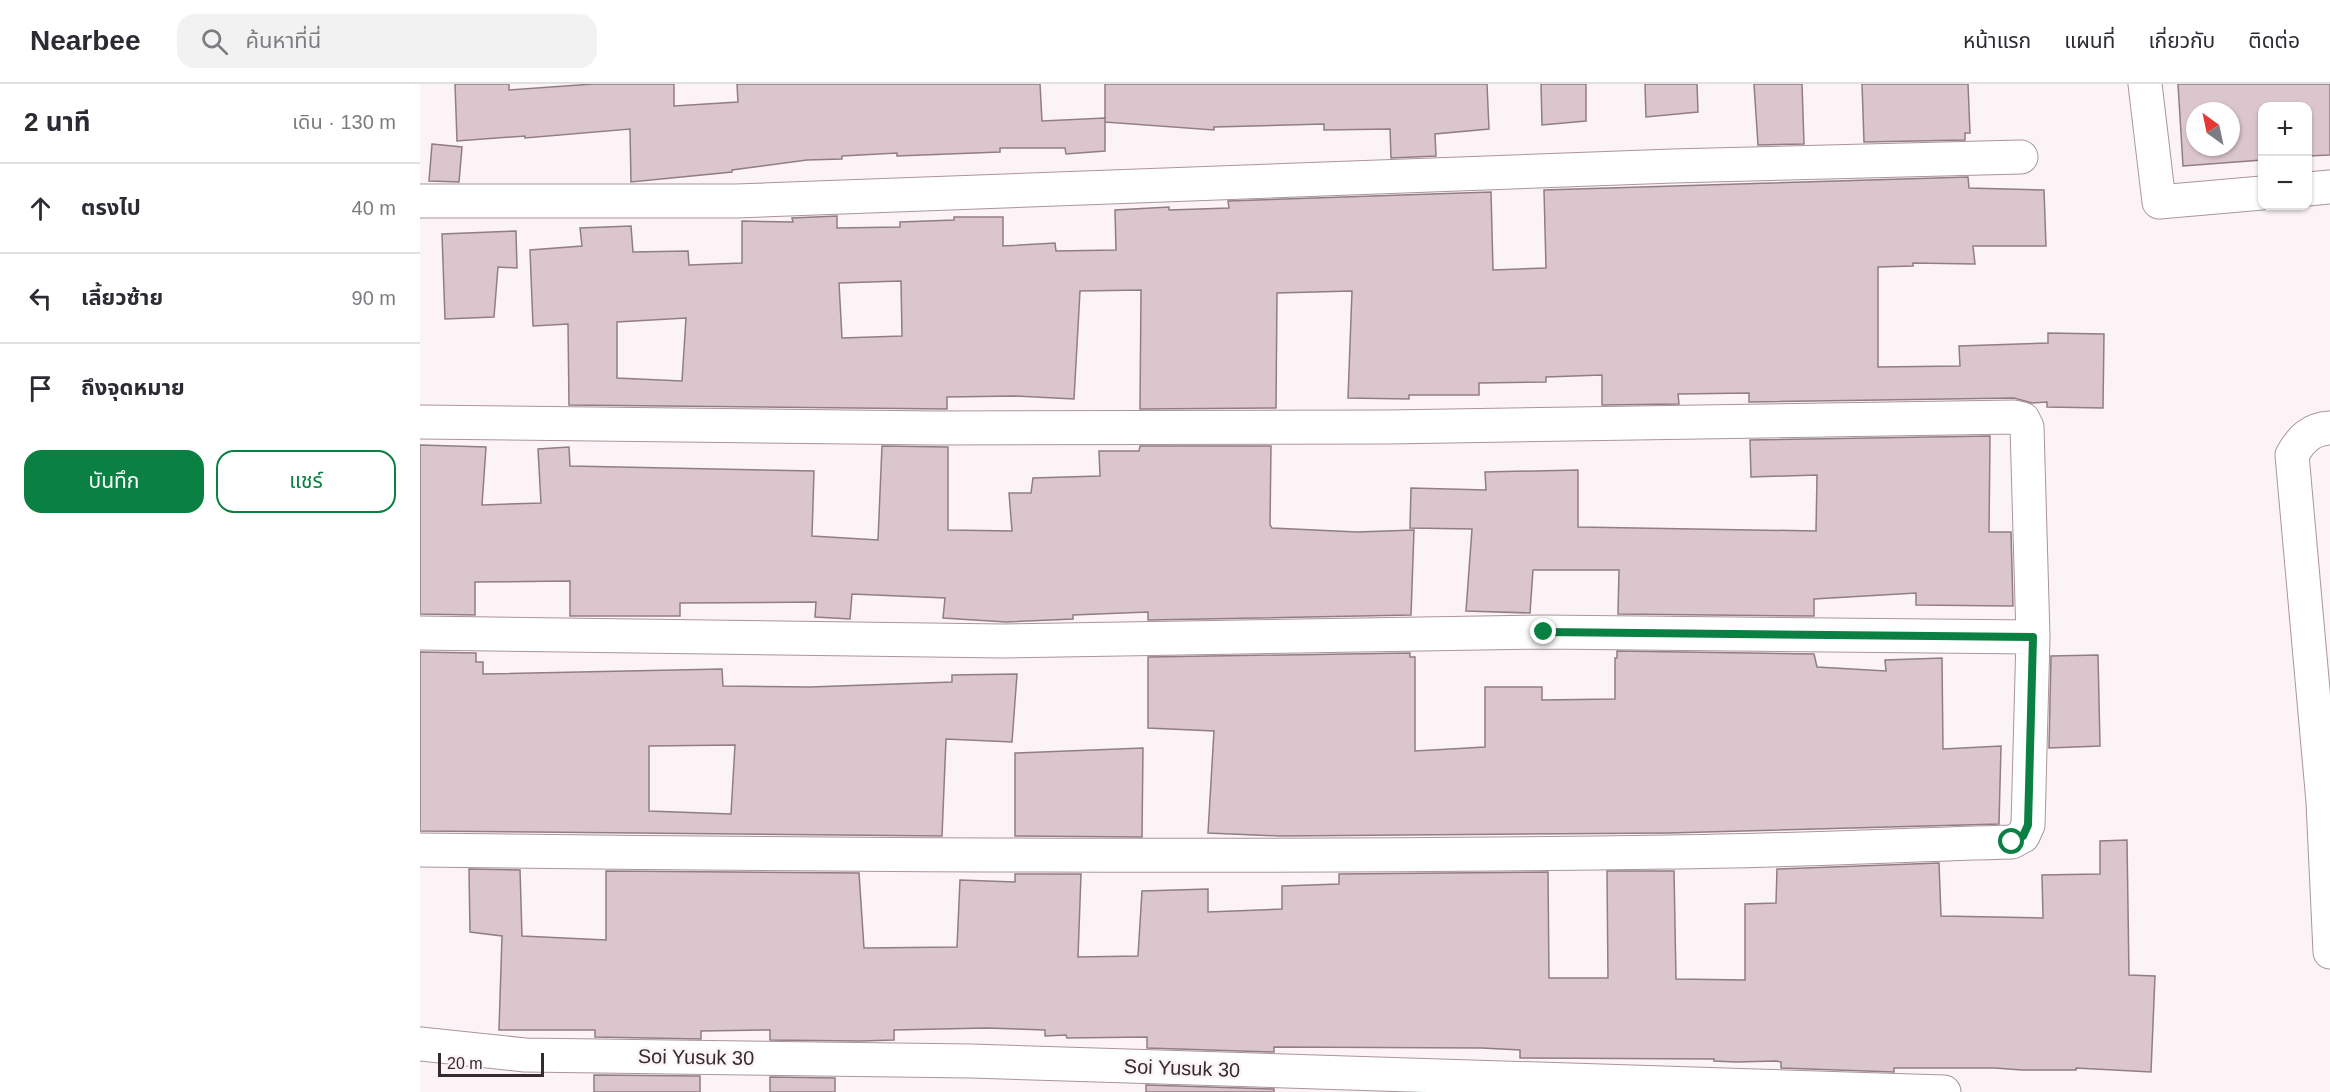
<!DOCTYPE html>
<html lang="th">
<head>
<meta charset="utf-8">
<style>
  :root { --surface:#fff; --page:#f2f2f3; --text:#2b2b33; --muted:#7c7c81; --line:#e1e1e2; --accent:#0b8043 }
  body { margin:0; font-family:Helvetica,"Noto Sans Thai",sans-serif; background:var(--page); color:var(--text) }
  .controls { position:absolute; right:18px; top:18px; display:grid; overflow:hidden; border-radius:12px; box-shadow:0 2px 4px #0004 }
  .controls button { width:54px; height:54px; display:grid; place-items:center; padding:0; border:0; border-bottom:2px solid var(--line); background:var(--surface); color:var(--text); font:30px sans-serif }
  .compass { position:absolute; left:1766px; top:18px; width:54px; height:54px; border-radius:50%; background:var(--surface); box-shadow:0 2px 4px #0004; rotate:327deg }
  .scale { position:absolute; left:18px; bottom:15px; width:106px; box-sizing:border-box; padding-left:6px; border:3px solid #332b2e; border-top:0; font-size:16px; line-height:21px; white-space:nowrap; color:#332b2e; -webkit-text-stroke:4px #fcf3f6; paint-order:stroke }
  .stop { position:absolute; width:18px; height:18px; margin:-14px; border:4px solid #0b8043; border-radius:50%; background:#fff }
  .stop.end { background:#0b8043; border-color:#fff; box-shadow:0 2px 6px #0008 }
  .list { margin:0; padding:0; list-style:none }
  h2 { display:flex; justify-content:space-between; align-items:center; height:78px; margin:0; padding:0 24px; font-size:26px }
  h2 small { font-size:20px; font-weight:400; color:var(--muted) }
  .list li { display:grid; grid-template-columns:39px 1fr auto; gap:18px; align-items:center; box-sizing:border-box; height:90px; padding:0 24px; border-top:2px solid var(--line) }
  .list b { display:block; font-size:22px; white-space:nowrap }
  .list em { font-size:20px; font-style:normal; color:var(--muted) }
  .actions { display:flex; gap:12px; padding:18px 24px }
  .actions a { flex:1; padding:14px 0; border:2px solid var(--accent); border-radius:18px; text-align:center; font-size:21px; color:var(--accent) }
  .actions .main { background:var(--accent); color:#fff }
  .icon { flex:none; width:33px; height:33px; fill:none; stroke:currentColor; stroke-width:2; stroke-linecap:round; stroke-linejoin:round }
  .map { position:relative; flex:none; width:1910px; height:1008px; overflow:hidden }
  header { display:flex; align-items:center; gap:36px; box-sizing:border-box; height:84px; padding:0 30px; background:var(--surface); border-bottom:2px solid var(--line) }
  header strong { font-size:28px }
  nav { display:flex; gap:33px; margin-inline-start:auto; font-size:21px }
  .search { width:420px; height:54px; background:var(--page); display:flex; align-items:center; gap:15px; box-sizing:border-box; padding:0 21px; border-radius:18px; color:var(--muted); font-size:22px }
  main { display:flex }
  aside { flex:1; background:var(--surface) }
  .map>svg:first-child { display:block }
  .building { fill:#dcc6ce; stroke:#917d84; stroke-width:1.5; fill-rule:evenodd }
  .lines { fill:none; stroke-linecap:round; stroke-linejoin:round }
  .minor-casing { stroke:#aa959c; stroke-width:35 }
  .minor { stroke:#fff; stroke-width:33 }
  .route { stroke:#0b8043; stroke-width:8 }
  .labels { text-anchor:middle; stroke-width:5; stroke-linejoin:round; paint-order:stroke }
  .street-label { font-size:20px; fill:#332b2e; stroke:#fcf3f6 }
</style>
</head>
<body>
<header>
<strong>Nearbee</strong>
<div class="search"><svg class="icon" aria-label="search" viewBox="0 0 24 24"><circle cx="10" cy="10" r="6"/><path d="M15 15l6 6"/></svg>ค้นหาที่นี่</div>
<nav><a>หน้าแรก</a><a>แผนที่</a><a>เกี่ยวกับ</a><a>ติดต่อ</a></nav>
</header>
<main>
<aside>
<h2>2 นาที<small>เดิน · 130 m</small></h2>
<ul class="list">
<li><svg class="icon" aria-label="ahead" viewBox="0 0 24 24"><path d="M12 20V5M6 11l6-6 6 6"/></svg><div><b>ตรงไป</b></div><em>40 m</em></li>
<li><svg class="icon" aria-label="left" viewBox="0 0 24 24"><path d="M17 20v-9H6M10 6l-5 5 5 5"/></svg><div><b>เลี้ยวซ้าย</b></div><em>90 m</em></li>
<li><svg class="icon" aria-label="arrive" viewBox="0 0 24 24"><path d="M6 21V4h12l-3 4 3 4H6"/></svg><div><b>ถึงจุดหมาย</b></div></li>
</ul>
<div class="actions"><a class="main">บันทึก</a><a>แชร์</a></div>
</aside>
<div class="map">
<svg width="1910" height="1008" viewBox="0 0 1910 1008">
  <rect width="100%" height="100%" fill="#fcf3f6"/>
  <!-- building -->
  <path class="building" d="M35 0H89V6L173 0H254V22L318 18 317 0H620L622 37 685 34V38V0H1067L1069 45 1015 50 1016 72 971 74 970 45 904 46V40L794 43V46L685 38V67L646 70 645 64H580V68L477 72V69L422 72V75L387 76 312 86V88L211 98 210 45 105 54V52L37 57Z
    M1121 0H1166V37L1122 41Z
    M1225 0H1277L1278 28 1226 33Z
    M1334 0H1382L1384 60 1338 61Z
    M1442 0H1548L1550 49H1545V56L1444 58Z
    M1758 0H1910V71L1887 72V22H1842V76L1763 82ZM1775 27H1811V63H1775Z
    M12 60 42 63 39 98 9 97Z
    M1548 93 1549 104 1624 106 1626 162H1553L1555 180 1493 179V182L1458 183V283L1540 282 1539 262 1628 259V249L1684 250 1683 324 1627 323V318L1612 319 1594 314 1329 318V309L1258 310 1259 320 1182 321V291L1126 293V298L1059 299V311H989V315L928 314 932 207 857 209 856 324 720 325 721 206 660 207 654 315 595 312 527 313V325L149 321 148 240 113 242 110 166 162 162 160 144 211 142 213 168 268 167 269 181 322 179V137L373 138 372 134 417 132V144L480 143V138L534 136V133H583V162L635 159 636 167 696 166 695 126 749 123V126L809 124 808 117 1071 108 1073 186 1126 184 1124 106ZM481 197 482 252 422 254 419 199ZM266 234 262 297 197 294V238Z
    M96 147 97 184 78 183 74 233 25 235 22 150Z
    M1570 352 1569 448H1591L1593 522 1496 521V509L1394 515V532L1198 530 1199 486H1113L1110 529 1046 527 1052 445 990 444 991 404 1066 406 1065 388 1158 386V443L1396 447 1397 391 1331 393 1330 356Z
    M0 361 66 363 62 421 121 419 118 365 149 363 150 382 394 387 392 452 458 456 462 362 528 363V446L592 447 589 409H611L613 394 680 392 679 367H719L720 362H851L850 441 852 444 937 448 994 446 991 531 728 536V528L653 531V535L586 538 523 534 525 514 432 510 430 535 395 533 396 518 260 519V532H150V497L55 498V531L0 530Z
    M1197 567 1394 570 1397 583 1466 587 1465 576 1522 574 1523 665 1581 662 1579 740 1248 749 860 752 788 749 794 647 728 644V573L990 569V573H995V667L1065 663V603H1122V616L1195 615V574H1197Z
    M0 568 56 569V578H63V590L302 585 303 602 390 603 532 598V591L597 590 592 658 526 655 522 752 0 747ZM315 661 311 730 229 727V662Z
    M1678 571 1680 662 1629 664 1631 572Z
    M723 664 722 753 595 752V669Z
    M1707 756 1709 891 1735 892 1731 988 1656 984V986H1602L1575 984H1474V988L1361 984V978L1356 977 1316 978 1294 977V975L1100 974V966L1062 964 854 963V968L727 964V953L647 954 646 951 625 952V946L566 944 474 946V956L440 957 350 956V946L281 947V955L175 953V946H79L82 852 50 848 49 785 100 786 102 852 186 856V787L439 789 444 864 537 863 540 796 595 798V790H661L658 873 718 872 722 807 788 805V828L862 825V802L919 800V790L1128 788 1129 894H1188L1187 787H1254L1256 895 1325 896V820L1356 819 1357 785 1519 779 1521 832 1623 834 1622 791 1680 790V757Z
    M174 991 280 992V1008H174Z
    M350 993 415 994V1008H350Z
    M726 1001 854 1005V1008H726Z"/>
  <g class="lines">
    <defs>
      <path id="minor" d="M1725 0 1739 118 1842 109
        M1888 105 1910 103
        M0 117H316L1253 82 1601 73
        M0 338 515 344 968 343 1594 333 1603 335 1607 343 1613 553 1608 741 1603 752 1592 758C1478 761 1363 767 1248 768 832 774 416 771 0 766
        M1910 344C1891 345 1881 355 1872 371L1903 718 1910 868
        M0 549 583 557 1124 548 1613 553
        M0 960 105 971 551 977 1524 1008"/>
    </defs>
    <!-- minor casing -->
    <use href="#minor" class="minor-casing"/>
    <!-- minor -->
    <use href="#minor" class="minor"/>
  </g>
  <g class="lines">
    <!-- route -->
    <path class="route" d="M1124 548 1613 553 1608 741 1603 752 1592 758"/>
  </g>
  <g class="labels">
    <!-- street labels -->
    <g class="street-label">
      <text transform="translate(276 973) rotate(1)" y="7">Soi Yusuk 30</text>
      <text transform="translate(762 984) rotate(2)" y="7">Soi Yusuk 30</text>
    </g>
  </g>
</svg>
<div class="controls">
<button>+</button>
<button>−</button>
</div>
<svg class="compass" viewBox="-18 -18 36 36"><path d="M0-13l5 13h-10z" fill="#e53935"/><path d="M0 13l5-13h-10z" fill="#7c7c81"/></svg>
<div class="scale">20 m</div>
<div class="stop" style="left:1592px;top:758px"></div>
<div class="stop end" style="left:1124px;top:548px"></div>
</div>
</main>
</body>
</html>
